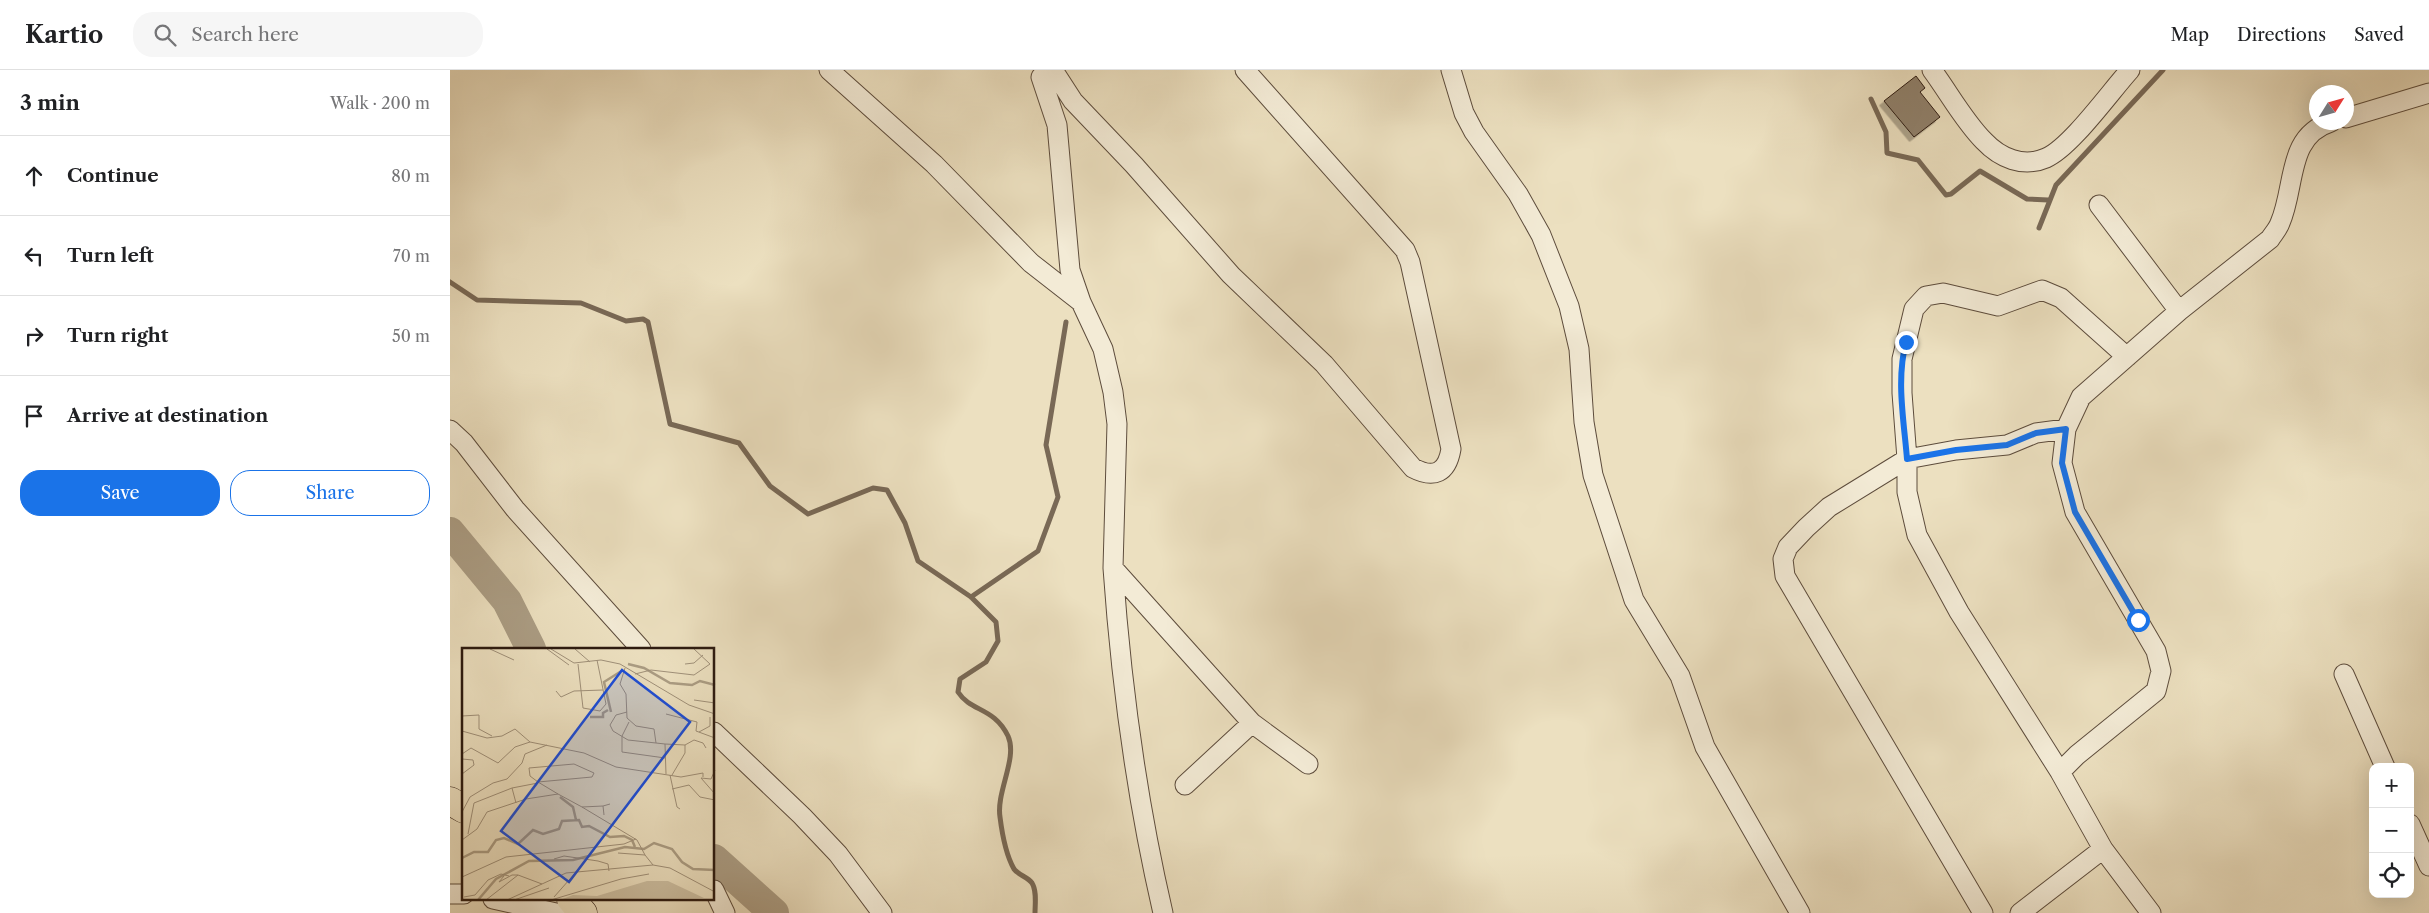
<!DOCTYPE html>
<html lang="en">
<head>
<meta charset="utf-8">
<style>
  :root { --surface:#fff; --page:#f6f6f6; --text:#202124; --muted:#757577; --line:#e0e0e0; --accent:#1a73e8 }
  body { margin:0; font-family:"Libre Caslon Text",serif; background:var(--page); color:var(--text) }
  .controls { position:absolute; right:15px; bottom:15px; display:grid; overflow:hidden; border-radius:10px; box-shadow:0 5px 20px #0002 }
  .controls button { width:45px; height:45px; display:grid; place-items:center; padding:0; border:0; border-bottom:1px solid var(--line); background:var(--surface); color:var(--text); font:25px sans-serif }
  .compass { position:absolute; left:1859px; top:15px; width:45px; height:45px; border-radius:50%; background:var(--surface); box-shadow:0 5px 20px #0002; rotate:53deg }
  .stop { position:absolute; width:15px; height:15px; margin:-11px; border:4px solid #1a73e8; border-radius:50%; background:#fff }
  .stop.end { background:#1a73e8; border-color:#fff; box-shadow:0 1px 5px #0008 }
  .list { margin:0; padding:0; list-style:none }
  h2 { display:flex; justify-content:space-between; align-items:center; height:65px; margin:0; padding:0 20px; font-size:21px }
  h2 small { font-size:16px; font-weight:400; color:var(--muted) }
  .list li { display:grid; grid-template-columns:32px 1fr auto; gap:15px; align-items:center; box-sizing:border-box; height:80px; padding:0 20px; border-top:1px solid var(--line) }
  .list b { display:block; font-size:19px; white-space:nowrap }
  .list em { font-size:16px; font-style:normal; color:var(--muted) }
  .actions { display:flex; gap:10px; padding:15px 20px }
  .actions a { flex:1; padding:11px 0; border:1px solid var(--accent); border-radius:20px; text-align:center; font-size:18px; color:var(--accent) }
  .actions .main { background:var(--accent); color:#fff }
  .icon { flex:none; width:28px; height:28px; fill:none; stroke:currentColor; stroke-width:2; stroke-linecap:round; stroke-linejoin:round }
  .map { position:relative; flex:none; width:1979px; height:843px; overflow:hidden }
  header { display:flex; align-items:center; gap:30px; box-sizing:border-box; height:70px; padding:0 25px; background:var(--surface); border-bottom:1px solid var(--line) }
  header strong { font-size:24px }
  nav { display:flex; gap:28px; margin-inline-start:auto; font-size:18px }
  .search { width:350px; height:45px; background:var(--page); display:flex; align-items:center; gap:12px; box-sizing:border-box; padding:0 18px; border-radius:20px; color:var(--muted); font-size:19px }
  main { display:flex }
  aside { flex:1; background:var(--surface) }
  .map>svg:first-child { display:block }
  .lines { fill:none; stroke-linecap:round; stroke-linejoin:round }
  .stream { stroke:#796956; stroke-width:5 }
  .river { stroke:#ab9d84; stroke-width:30 }
  .building { fill:#90816c; stroke:#2d1b10; filter:url(#shadow) }
  .street-casing { stroke:#5d4c3c; stroke-width:21 }
  .primary-casing { stroke:#2d1b10; stroke-width:29 }
  .street { stroke:#f3ebd6; stroke-width:19 }
  .primary { stroke:#ece0c0; stroke-width:28 }
  .route { stroke:#1a73e8; stroke-width:6 }
  .inset-river { fill:none; stroke:#ab9d84; stroke-width:2.5 }
  .inset-road { fill:none; stroke:#a0917a; stroke-width:1 }
  .view { fill:#1d4ed8; fill-opacity:0.15; stroke:#1d4ed8; stroke-width:2.5 }
  .inset-edge { fill:none; stroke:#2d1b10; stroke-width:2.5 }
</style>
</head>
<body>
<header>
<strong>Kartio</strong>
<div class="search"><svg class="icon" aria-label="search" viewBox="0 0 24 24"><circle cx="10" cy="10" r="6"/><path d="M15 15l6 6"/></svg>Search here</div>
<nav><a>Map</a><a>Directions</a><a>Saved</a></nav>
</header>
<main>
<aside>
<h2>3 min<small>Walk · 200 m</small></h2>
<ul class="list">
<li><svg class="icon" aria-label="ahead" viewBox="0 0 24 24"><path d="M12 20V5M6 11l6-6 6 6"/></svg><div><b>Continue</b></div><em>80 m</em></li>
<li><svg class="icon" aria-label="left" viewBox="0 0 24 24"><path d="M17 20v-9H6M10 6l-5 5 5 5"/></svg><div><b>Turn left</b></div><em>70 m</em></li>
<li><svg class="icon" aria-label="right" viewBox="0 0 24 24"><path d="M7 20v-9h11M14 6l5 5-5 5"/></svg><div><b>Turn right</b></div><em>50 m</em></li>
<li><svg class="icon" aria-label="arrive" viewBox="0 0 24 24"><path d="M6 21V4h12l-3 4 3 4H6"/></svg><div><b>Arrive at destination</b></div></li>
</ul>
<div class="actions"><a class="main">Save</a><a>Share</a></div>
</aside>
<div class="map">
<svg width="1979" height="843" viewBox="0 0 1979 843">
  <defs>
    <filter id="shadow"><feDropShadow dx="-4.5" dy="4.5" stdDeviation="0" flood-color="#0004"/></filter>
  </defs>
  <rect width="100%" height="100%" fill="#ece0c0"/>
  <filter id="stains"><feTurbulence type="fractalNoise" baseFrequency=".004" numOctaves="4"/><feColorMatrix values="0 0 0 0 .2 0 0 0 0 .09 0 0 0 0 .02 0 0 0 .5 -.17"/></filter>
  <radialGradient id="worn" r=".72"><stop offset=".6" stop-color="#630" stop-opacity="0"/><stop offset="1" stop-color="#630" stop-opacity=".3"/></radialGradient>
  <g class="lines">
    <!-- stream -->
    <path class="stream" d="M1421 29 1436 62 1437 83 1468 90 1496 125 1501 124 1530 101 1577 129 1598 130
      M1589 158 1606 115 1713 0
      M0 212 27 230 131 233 176 251 193 249 198 252 220 354 289 373 320 416 358 444 423 418 437 420 455 453 468 491 521 527 546 552 548 571 536 592 510 609 508 622C521 642 544 637 558 666 568 688 546 722 550 747 552 763 556 785 564 799 568 805 578 807 582 813 587 821 585 834 585 843
      M521 527 588 481 608 427 596 375 616 252"/>
    <!-- river -->
    <path class="river" d="M0 462 57 531 81 579
      M264 789 324 843"/>
  </g>
  <!-- building -->
  <path class="building" d="M1466 6 1475 18 1470 22 1490 47 1464 67 1434 31Z"/>
  <g class="lines">
    <defs>
      <path id="street" d="M379 0 484 94 581 193 631 232 653 279 663 322 667 354 663 498 802 653
        M603 0 623 31 684 95 781 205 874 294 963 398C984 409 997 403 1001 379L960 192 955 180 795 0
        M1001 0 1014 43 1024 62 1068 124 1091 165 1119 236 1129 279 1134 352 1143 405 1184 530 1230 606 1255 677 1350 843
        M1482 0C1499 23 1514 51 1534 71 1550 88 1573 98 1596 88 1621 77 1660 22 1680 0
        M604 4 591 7 607 55 620 200 631 232
        M1896 48 1979 23
        M1649 135 1729 241
        M0 360 14 373 65 439 191 579
        M663 498C671 612 687 731 713 843
        M1894 604 1935 697
        M264 662 352 746 388 784 432 843
        M1610 702 1509 542 1467 465 1457 422V389L1452 323V289L1464 239 1476 226 1493 223 1548 236 1592 220 1611 228 1677 287
        M735 715 802 653 858 694
        M1960 754 1979 796
        M1653 779 1610 702 1627 685 1706 621 1711 601 1706 581 1625 442 1612 393 1616 359 1631 327 1729 241 1820 169C1823 164 1828 159 1830 153 1846 117 1836 66 1881 52
        M264 820 275 843
        M0 824H14
        M43 829 106 843
        M1533 843 1335 506 1333 489 1338 477 1356 458 1379 437 1457 389 1506 380 1557 375 1586 363 1616 359
        M1570 843 1653 779 1701 843"/>
      <path id="primary" d="M0 731 14 739
        M121 829 133 843"/>
    </defs>
    <!-- street casing -->
    <use href="#street" class="street-casing"/>
    <!-- primary casing -->
    <use href="#primary" class="primary-casing"/>
    <!-- street -->
    <use href="#street" class="street"/>
    <!-- primary -->
    <use href="#primary" class="primary"/>
  </g>
  <g class="lines">
    <!-- route -->
    <path class="route" d="M1456 272C1446 310 1454 351 1457 389L1506 380 1557 375 1586 363 1616 359 1612 393 1625 442 1688 550"/>
  </g>
  <!-- overview -->
  <g transform="translate(12 578)">
    <rect width="252" height="252" fill="#ece0c0"/>
    <path d="M185 233H206L242 250 98 252 111 247 135 248Z" fill="#ccbfa2"/>
    <path class="inset-river" d="M166 16 182 20 208 35 230 37 238 33 253 37M149 64 142 34 161 22M128 69H141V65L146 62M98 149 111 159 114 172M0 210 12 204H26L34 192 42 190 56 196 71 182 81 186 97 181 100 173 117 172 120 179 127 178 148 189 162 188 170 192 173 199M16 252 34 231 67 213 111 212 163 199 182 201 192 195 210 201 220 214 231 221 253 222"/>
    <path class="inset-road" d="M28 1 52 12M85 1 107 17M89 1 112 15 139 12 158 16 227 57 253 66M113 1 128 14M116 16 121 60 138 63 144 56 135 12M223 16 232 15 241 7M163 20 158 36 164 46 165 70 174 78 192 81 194 95 203 96M173 26 189 22 232 27 248 16 232 1M94 43 99 49 112 43 141 42M232 52 253 55M165 64 154 67 148 77 151 83 166 92 194 95M204 66 235 74 234 83 253 90M0 68 17 67V81L30 88M167 74 160 88V104L203 110M0 83 25 90 40 88 53 81 68 94 122 105 154 119 219 129 241 125V129M237 84 248 78V69M223 97 232 92 241 95 244 100M0 106 9 100 36 115 53 99 68 94M0 111 11 112 12 117 0 126M253 122 249 131 239 130 253 146M204 126 203 96 223 97V105L210 127M208 127 215 159 218 161M76 134 68 128 67 120 112 116 132 125 130 129 76 134 96 146M210 141 227 137 238 149 253 152M54 155 50 140 76 135M120 159 175 192 183 207M0 164 8 149 31 135 45 131 60 115 63 106 85 97M142 167 141 158 148 156M6 186 12 155 50 140M0 192 15 181 25 164 64 151 96 146 120 159 141 158M156 205 183 207 191 217M92 211 102 208 136 213 146 216 147 223M42 228 37 234 50 227H56M0 229 44 209 162 196 174 191M2 249 13 247 26 232 39 226 47 228M92 249 115 223M24 252 56 227 80 236M45 252 104 225 191 217 208 220 253 244M52 252 87 240M89 252 159 231 187 226"/>
    <path class="view" d="M160 22 228 74 107 234 39 183Z"/>
    <rect width="252" height="252" class="inset-edge"/>
  </g>
  <rect width="100%" height="100%" filter="url(#stains)"/>
  <rect width="100%" height="100%" fill="url(#worn)"/>
</svg>
<div class="controls">
<button>+</button>
<button>−</button>
<button><svg class="icon" aria-label="locate" viewBox="0 0 24 24"><circle cx="12" cy="12" r="6"/><path d="M12 2v4M12 18v4M2 12h4M18 12h4"/></svg></button>
</div>
<svg class="compass" viewBox="-18 -18 36 36"><path d="M0-13l5 13h-10z" fill="#e53935"/><path d="M0 13l5-13h-10z" fill="#757577"/></svg>
<div class="stop" style="left:1688px;top:550px"></div>
<div class="stop end" style="left:1456px;top:272px"></div>
</div>
</main>
</body>
</html>
